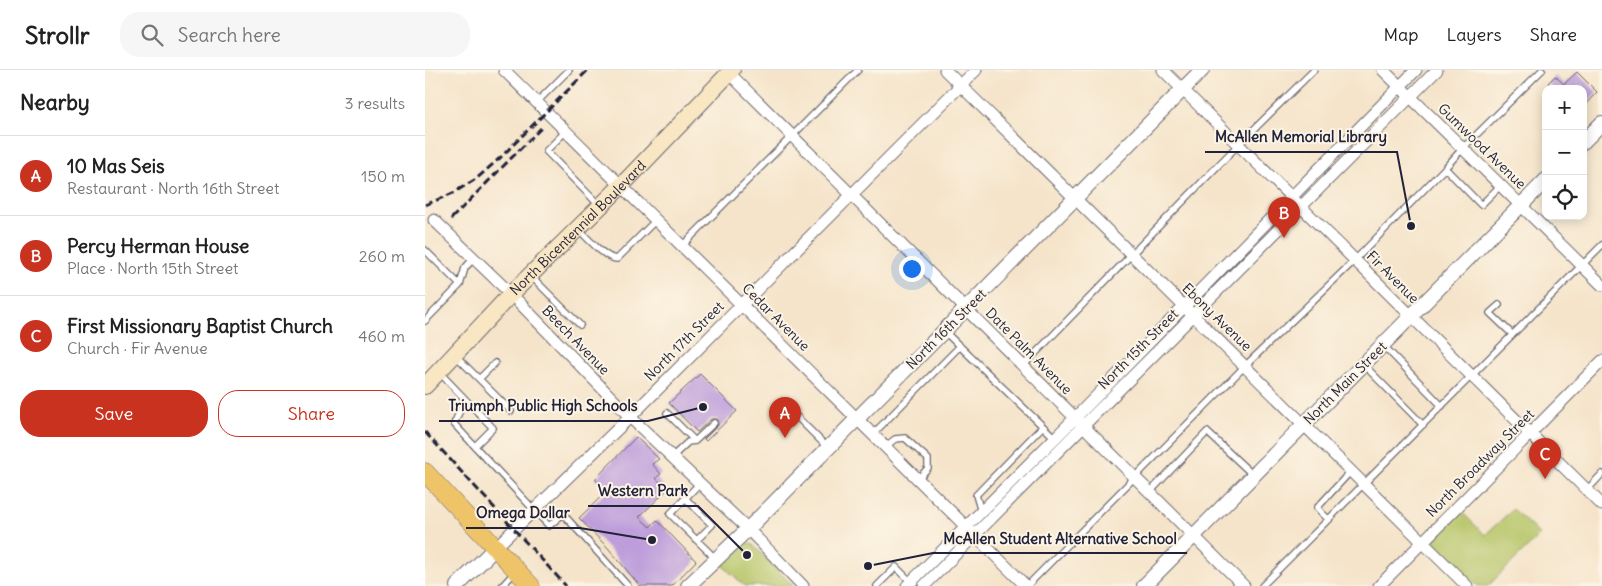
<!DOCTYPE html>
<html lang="en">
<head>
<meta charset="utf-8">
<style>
  :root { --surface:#fff; --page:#f6f6f6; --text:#222; --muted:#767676; --line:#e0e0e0; --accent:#c8321e }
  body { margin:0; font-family:Delius,sans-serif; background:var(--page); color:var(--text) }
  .controls { position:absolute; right:15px; top:15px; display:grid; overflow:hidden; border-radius:10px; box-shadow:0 2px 12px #0003 }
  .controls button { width:45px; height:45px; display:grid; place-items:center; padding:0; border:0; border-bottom:1px solid var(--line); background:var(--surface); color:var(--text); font:25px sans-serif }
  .you { position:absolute; left:486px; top:198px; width:18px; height:18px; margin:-12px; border:4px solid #fff; border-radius:50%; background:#1a73e8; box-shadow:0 0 0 8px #1a73e833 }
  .badge { display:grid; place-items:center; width:32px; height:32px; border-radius:50%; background:var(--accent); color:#fff; font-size:16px; font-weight:700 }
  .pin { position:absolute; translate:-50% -41px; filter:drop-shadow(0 1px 2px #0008) }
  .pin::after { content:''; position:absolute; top:26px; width:18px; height:15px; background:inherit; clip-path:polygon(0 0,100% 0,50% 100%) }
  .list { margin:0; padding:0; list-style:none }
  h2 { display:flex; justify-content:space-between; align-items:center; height:65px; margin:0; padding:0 20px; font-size:21px }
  h2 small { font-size:16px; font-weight:400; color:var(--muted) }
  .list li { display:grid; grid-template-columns:32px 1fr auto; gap:15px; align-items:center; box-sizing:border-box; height:80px; padding:0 20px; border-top:1px solid var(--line) }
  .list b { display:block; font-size:19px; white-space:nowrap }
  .list p { margin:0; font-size:16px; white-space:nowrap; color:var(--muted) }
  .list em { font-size:16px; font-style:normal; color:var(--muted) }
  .actions { display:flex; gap:10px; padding:15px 20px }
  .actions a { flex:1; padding:11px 0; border:1px solid var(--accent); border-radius:20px; text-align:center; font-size:18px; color:var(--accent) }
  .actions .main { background:var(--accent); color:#fff }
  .icon { flex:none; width:28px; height:28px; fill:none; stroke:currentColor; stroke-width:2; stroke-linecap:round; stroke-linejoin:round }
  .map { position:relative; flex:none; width:1177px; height:516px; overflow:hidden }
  header { display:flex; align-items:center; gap:30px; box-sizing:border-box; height:70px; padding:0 25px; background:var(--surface); border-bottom:1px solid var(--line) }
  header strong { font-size:24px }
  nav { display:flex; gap:28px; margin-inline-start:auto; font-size:18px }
  .search { width:350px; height:45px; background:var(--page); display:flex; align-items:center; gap:12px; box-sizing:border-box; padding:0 18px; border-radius:20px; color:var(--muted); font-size:19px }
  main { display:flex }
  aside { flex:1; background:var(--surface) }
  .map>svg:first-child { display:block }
  .green { fill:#b5c466; stroke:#6c7350 }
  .building { fill:#bd9edb }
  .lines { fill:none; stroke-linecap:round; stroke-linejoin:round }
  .service-casing { stroke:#6c666d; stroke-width:8 }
  .minor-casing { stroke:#6c666d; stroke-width:13 }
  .tertiary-casing { stroke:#6c666d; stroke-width:16 }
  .secondary-casing { stroke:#6c666d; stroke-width:18 }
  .primary-casing { stroke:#6c666d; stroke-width:19 }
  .service { stroke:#fff; stroke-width:5.5 }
  .minor { stroke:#fff; stroke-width:11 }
  .tertiary { stroke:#fff; stroke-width:14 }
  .secondary { stroke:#f9e7c3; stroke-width:16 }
  .primary { stroke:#efc469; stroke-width:18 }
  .rail { stroke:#22223b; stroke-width:3; stroke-dasharray:8 4; stroke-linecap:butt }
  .labels { text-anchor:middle; stroke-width:4; stroke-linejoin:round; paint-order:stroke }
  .street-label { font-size:14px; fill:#22223b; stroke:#fcf5e5 }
  .leader { fill:none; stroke:#22223b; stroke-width:2 }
  .callout-dot { fill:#22223b; stroke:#fcf5e5; stroke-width:2 }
  .callout-label { font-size:15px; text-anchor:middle; font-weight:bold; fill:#22223b; stroke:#fcf5e5; stroke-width:4; stroke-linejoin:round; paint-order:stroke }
</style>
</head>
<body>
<header>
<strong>Strollr</strong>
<div class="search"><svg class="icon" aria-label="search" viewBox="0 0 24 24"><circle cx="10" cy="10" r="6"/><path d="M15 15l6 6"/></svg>Search here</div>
<nav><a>Map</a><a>Layers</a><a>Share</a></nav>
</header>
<main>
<aside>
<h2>Nearby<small>3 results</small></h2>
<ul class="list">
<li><span class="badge">A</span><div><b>10 Mas Seis</b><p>Restaurant · North 16th Street</p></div><em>150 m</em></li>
<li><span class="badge">B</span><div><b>Percy Herman House</b><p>Place · North 15th Street</p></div><em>260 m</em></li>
<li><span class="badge">C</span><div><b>First Missionary Baptist Church</b><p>Church · Fir Avenue</p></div><em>460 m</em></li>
</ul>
<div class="actions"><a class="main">Save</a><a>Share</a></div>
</aside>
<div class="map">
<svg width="1177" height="516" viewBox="0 0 1177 516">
  <rect width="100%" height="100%" fill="#fcf5e5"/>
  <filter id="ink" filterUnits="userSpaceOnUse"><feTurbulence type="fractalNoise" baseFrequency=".02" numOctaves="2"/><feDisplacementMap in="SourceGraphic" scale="10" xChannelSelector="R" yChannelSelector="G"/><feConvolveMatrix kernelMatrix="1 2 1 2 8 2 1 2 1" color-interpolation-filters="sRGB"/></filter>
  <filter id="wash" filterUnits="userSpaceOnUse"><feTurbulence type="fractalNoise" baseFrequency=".0096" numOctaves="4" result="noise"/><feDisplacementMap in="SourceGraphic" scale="20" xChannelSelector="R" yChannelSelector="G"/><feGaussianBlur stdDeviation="1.12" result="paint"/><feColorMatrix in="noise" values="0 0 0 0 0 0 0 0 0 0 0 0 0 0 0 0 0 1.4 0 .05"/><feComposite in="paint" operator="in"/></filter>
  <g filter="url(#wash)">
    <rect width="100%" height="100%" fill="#f5e4ca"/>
    <!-- green -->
    <path class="green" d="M1088 439 1115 465 1063 516H1053L1006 472 1037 442 1060 465Z
      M319 473 327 474 368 516H320L297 495Z"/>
    <g id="blocks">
      <!-- building -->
      <path class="building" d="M1152 2 1172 22 1158 37V19H1128L1123 13 1130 6 1139 14Z
        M275 304 312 341 281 371 279 369 293 355 292 349H286L272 362 244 333Z
        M211 367 234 389 227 394 236 404 231 408 242 420 214 447 225 457 232 450 271 491 247 516H215L184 479 154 448 182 421 170 409Z"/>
    </g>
  </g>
  <g filter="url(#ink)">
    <use href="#blocks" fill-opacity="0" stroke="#6c666d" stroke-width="1"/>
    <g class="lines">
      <defs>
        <path id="service" d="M112 32 144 0
          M141 61 121 81 174 135
          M1020 98 1038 78 1117 0
          M153 159C162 167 180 189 192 189L231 150
          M257 176 433 0
          M0 180 35 215
          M107 207 155 255
          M1074 235 1065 243 1087 264
          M0 251 35 215 40 198 49 188
          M520 262 630 368
          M958 275 1017 336
          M31 286 86 341
          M938 294 998 355
          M598 296 813 75 889 0
          M15 303 40 329 29 354 124 456 138 444 203 516
          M54 309 70 293
          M40 329 68 358 50 376
          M359 334 402 377
          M242 343 270 371
          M448 364 535 276
          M460 377 470 369 480 368 503 389V398L493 409
          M247 387 263 372 270 371 289 353
          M275 413 245 444 291 489
          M1162 420 1177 404
          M725 422 782 362 828 405
          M260 428 287 455 272 470
          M556 442 551 425 617 357
          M904 450 892 438 926 401
          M77 516 90 502
          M452 516 471 497 486 512
          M602 516 820 296 930 190 1020 98 1056 135 1076 115
          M837 516 1177 175"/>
        <path id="minor" d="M79 0 601 516
          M520 0 1042 516
          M738 0 1177 435
          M958 0 1177 215
          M304 3 819 516
          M9 150 86 224 205 347 323 459 378 516
          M71 477 205 347 551 0
          M482 516 650 348 991 0
          M499 516 1012 0
          M954 516 1177 291"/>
        <path id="tertiary" d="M1158 72 1177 53
          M32 516 71 477
          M263 516 323 459 777 0
          M719 516 1121 110"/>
        <g id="secondary">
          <path id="s1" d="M0 316 86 224 196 116 307 0"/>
        </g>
        <path id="primary" d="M0 402 106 516"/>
      </defs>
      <!-- service casing -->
      <use href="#service" class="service-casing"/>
      <!-- minor casing -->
      <use href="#minor" class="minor-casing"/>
      <!-- tertiary casing -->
      <use href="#tertiary" class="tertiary-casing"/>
      <!-- secondary casing -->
      <use href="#secondary" class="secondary-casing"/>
      <!-- primary casing -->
      <use href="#primary" class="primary-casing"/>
      <!-- service -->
      <use href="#service" class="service"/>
      <!-- minor -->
      <use href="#minor" class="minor"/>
      <!-- tertiary -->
      <use href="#tertiary" class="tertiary"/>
      <!-- secondary -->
      <use href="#secondary" class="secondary"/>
      <!-- primary -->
      <use href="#primary" class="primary"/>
      <!-- rail -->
      <path class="rail" d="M0 135 28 123 51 109 75 88 163 0
        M26 149 118 56
        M0 362 141 516"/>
    </g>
  </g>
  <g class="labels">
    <!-- street labels -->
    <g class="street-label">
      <text transform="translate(1057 76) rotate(44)" y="5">Gumwood Avenue</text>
      <text dy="5" stroke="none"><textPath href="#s1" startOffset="220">North Bicentennial Boulevard</textPath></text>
      <text transform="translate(968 207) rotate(45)" y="5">Fir Avenue</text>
      <text transform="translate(351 247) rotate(45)" y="5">Cedar Avenue</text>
      <text transform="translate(792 247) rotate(44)" y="5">Ebony Avenue</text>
      <text transform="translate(521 259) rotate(-45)" y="5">North 16th Street</text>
      <text transform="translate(151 270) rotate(46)" y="5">Beech Avenue</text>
      <text transform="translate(259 271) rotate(-45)" y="5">North 17th Street</text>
      <text transform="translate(713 279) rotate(-45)" y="5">North 15th Street</text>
      <text transform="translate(604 281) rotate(45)" y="5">Date Palm Avenue</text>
      <text transform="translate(920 313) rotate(-45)" y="5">North Main Street</text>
      <text transform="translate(1055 393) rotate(-45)" y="5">North Broadway Street</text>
    </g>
  </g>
  <!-- callouts -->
  <path class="leader" d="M986 156L972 82H780M278 337L223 351H14M322 485L273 436H163M227 470L155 458H41M443 496L508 483H762"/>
  <g class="callout-dot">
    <circle cx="986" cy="156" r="5"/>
    <circle cx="278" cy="337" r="5"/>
    <circle cx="322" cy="485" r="5"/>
    <circle cx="227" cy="470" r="5"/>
    <circle cx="443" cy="496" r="5"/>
  </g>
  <g class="callout-label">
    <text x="876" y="72">McAllen Memorial Library</text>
    <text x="118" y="341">Triumph Public High Schools</text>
    <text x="218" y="426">Western Park</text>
    <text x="98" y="448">Omega Dollar</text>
    <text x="635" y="474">McAllen Student Alternative School</text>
  </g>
</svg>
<div class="controls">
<button>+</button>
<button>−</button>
<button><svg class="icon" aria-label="locate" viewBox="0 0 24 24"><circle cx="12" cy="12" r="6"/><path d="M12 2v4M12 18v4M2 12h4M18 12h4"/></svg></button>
</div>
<div class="you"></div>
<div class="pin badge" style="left:360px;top:368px">A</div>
<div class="pin badge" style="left:859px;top:168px">B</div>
<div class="pin badge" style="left:1120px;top:409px">C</div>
</div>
</main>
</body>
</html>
